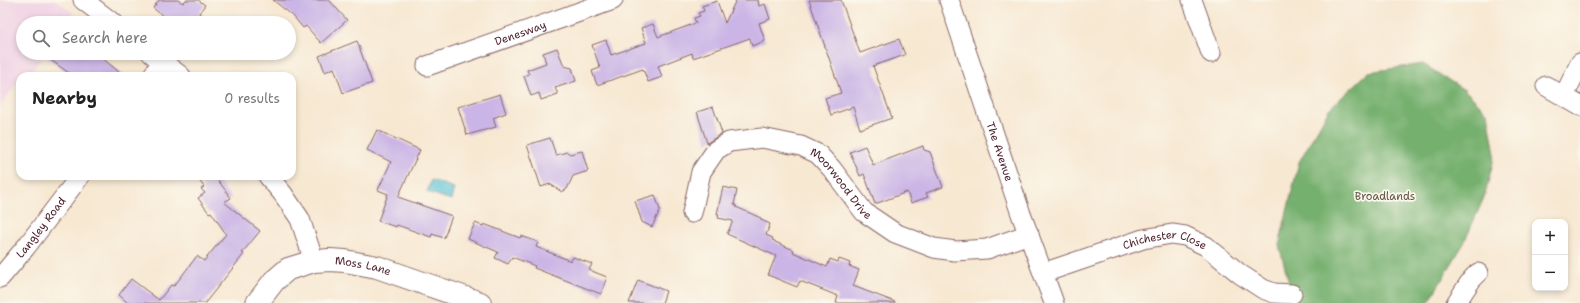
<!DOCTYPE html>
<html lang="en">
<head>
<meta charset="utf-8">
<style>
  :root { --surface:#fff; --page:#f6f6f6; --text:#222; --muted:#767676; --line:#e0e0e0 }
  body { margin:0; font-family:"Shantell Sans",sans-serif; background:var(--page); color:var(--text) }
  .controls { position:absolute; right:12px; bottom:12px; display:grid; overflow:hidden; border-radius:8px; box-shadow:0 2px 6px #0003 }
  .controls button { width:36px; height:36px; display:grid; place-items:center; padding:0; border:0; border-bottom:1px solid var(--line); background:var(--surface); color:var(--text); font:20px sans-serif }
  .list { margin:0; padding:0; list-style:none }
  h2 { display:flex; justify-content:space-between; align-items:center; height:52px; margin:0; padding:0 16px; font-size:17px }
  h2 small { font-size:13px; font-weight:400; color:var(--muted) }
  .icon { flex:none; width:22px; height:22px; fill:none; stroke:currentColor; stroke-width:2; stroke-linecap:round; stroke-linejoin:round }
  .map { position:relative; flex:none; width:1580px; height:303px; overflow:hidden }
  .search { position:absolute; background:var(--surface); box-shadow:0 2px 6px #0003; left:16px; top:16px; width:280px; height:44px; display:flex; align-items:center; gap:10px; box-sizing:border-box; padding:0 14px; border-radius:22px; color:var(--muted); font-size:15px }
  .panel { position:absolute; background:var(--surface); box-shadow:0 2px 6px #0003; left:16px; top:72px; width:280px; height:108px; border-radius:12px }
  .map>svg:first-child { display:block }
  .built { fill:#f0d0e4 }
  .forest { fill:#76b06e; stroke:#60684c }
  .water { fill:#57c0d4; stroke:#507080 }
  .building { fill:#cbb5e6 }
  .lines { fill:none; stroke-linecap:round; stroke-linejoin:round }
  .minor-casing { stroke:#876565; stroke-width:21 }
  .tertiary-casing { stroke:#876565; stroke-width:24 }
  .minor { stroke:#fff; stroke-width:19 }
  .tertiary { stroke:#fff; stroke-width:22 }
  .labels { text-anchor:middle; stroke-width:3.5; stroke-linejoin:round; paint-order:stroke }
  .street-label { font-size:11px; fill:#4a1f2b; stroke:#fbf7ec }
  .park-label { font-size:11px; fill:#605344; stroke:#fbf7ec }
</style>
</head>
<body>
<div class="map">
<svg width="1580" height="303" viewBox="0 0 1580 303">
  <rect width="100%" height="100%" fill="#fbf7ec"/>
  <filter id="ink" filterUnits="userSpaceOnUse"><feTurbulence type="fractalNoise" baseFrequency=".025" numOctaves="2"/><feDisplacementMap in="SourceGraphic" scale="8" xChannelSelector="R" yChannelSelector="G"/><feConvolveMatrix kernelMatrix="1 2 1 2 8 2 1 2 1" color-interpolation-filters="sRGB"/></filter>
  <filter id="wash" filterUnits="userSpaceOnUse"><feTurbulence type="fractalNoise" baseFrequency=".012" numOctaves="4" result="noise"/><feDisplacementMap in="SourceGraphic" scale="16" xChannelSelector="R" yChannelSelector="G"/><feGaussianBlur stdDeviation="0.9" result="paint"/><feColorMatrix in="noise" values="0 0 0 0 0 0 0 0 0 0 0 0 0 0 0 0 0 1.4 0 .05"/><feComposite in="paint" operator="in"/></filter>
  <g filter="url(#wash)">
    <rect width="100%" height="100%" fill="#f7e8d2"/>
    <!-- built -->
    <path class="built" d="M0 0H55L74 13 67 23H23V53H45L28 76H20V79L0 106Z"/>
    <!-- forest -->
    <path class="forest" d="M1423 64 1466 91 1488 113 1495 154 1485 195 1464 243 1428 303H1293L1292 294 1279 245 1299 162 1329 109 1369 72Z"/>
    <!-- water -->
    <path class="water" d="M431 180 454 188 451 200 427 192Z"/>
    <g id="blocks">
      <!-- building -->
      <path class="building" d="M159 0H178L183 3 186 0H198L205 5 199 13 212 23H172L153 8Z
        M273 0H329L347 20 321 43 306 26 303 28 293 16Z
        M736 0H758L759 6 765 4 770 19 759 23 765 41 752 46 750 38 693 58 692 53 658 66 662 77 648 82 643 69 597 85 592 71 600 68 592 45 606 40 611 55 646 43 641 28 653 24 658 37 696 23 694 18 700 16 698 13 704 11 702 6 717 1 725 23Z
        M809 0H841L860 53 899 39 905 55 873 66 892 118 860 129 853 107 831 115 825 98 841 93Z
        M357 41 372 83 343 93 334 68 325 72 319 56Z
        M557 48 564 66 572 68 576 81 555 88 558 94 541 100 539 93 531 96 524 76 529 74 527 70 546 63 543 53Z
        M41 53H96L124 76H73Z
        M500 94 506 113 493 118 496 127 467 135 458 107Z
        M713 107 722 133 707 143 697 112Z
        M377 130 420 150 398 197 452 216 444 238 432 234 431 237 397 225 396 227 378 221 388 194 378 190 391 162 367 150Z
        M550 138 556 155 567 152 570 154 582 151 588 171 573 176 567 189 562 192 550 184 541 187 527 145Z
        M865 146 873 165 923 146 924 150 930 152 943 187 926 193 928 197 911 203 907 192 875 204 864 174 860 176 850 152Z
        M196 176H215L231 198 224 202 260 231 242 253 244 254 205 303H128L119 295 131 279 159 300 171 285 174 286 197 256 204 261 226 234 211 212 209 213 198 198 205 193 201 189 204 187Z
        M723 187 737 190 734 205H736V207L761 218V220L770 224 766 235 773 238 772 240 775 241V242L794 250 793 252 827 267 830 259 838 262 839 259 850 263 849 266 859 270 853 286 895 302V303H836L838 296 800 281 797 287 768 275 776 256 727 234 733 221 718 218 719 214H717Z
        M655 195 660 210 652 227 642 222 635 201Z
        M475 223 483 226 484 224 520 238 521 236 538 242 536 247 571 261 573 257 592 264 589 270 607 277 601 294 534 268 535 266 512 257 508 264 495 258 498 252 468 239Z
        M638 280 666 291 662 303H629Z"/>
    </g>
  </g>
  <g filter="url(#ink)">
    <use href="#blocks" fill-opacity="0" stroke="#876565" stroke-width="1"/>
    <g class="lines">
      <defs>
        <g id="minor">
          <path d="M83 0 113 23"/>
          <path id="s1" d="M949 0 1021 214 1054 303"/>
          <path d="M1192 0 1211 53"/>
          <path d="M151 53 181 76"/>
          <path id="s2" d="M427 66 613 0"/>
          <path d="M152 76 162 62"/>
          <path d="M1546 86 1580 106"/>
          <path d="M1564 96 1580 63"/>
          <path d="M268 176 283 194 300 219 314 261"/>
          <path id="s3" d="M692 213 701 172 716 150 729 142 762 138 801 146 818 154 832 169 864 212 895 233 934 248 955 251 987 249 1029 234"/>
          <path id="s4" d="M1043 273 1143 239 1172 234 1185 236 1206 246 1240 274 1263 289 1274 293 1292 294"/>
          <path id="s5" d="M0 278 26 247 80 176"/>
          <path d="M1456 303 1472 279 1478 273"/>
        </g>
        <g id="tertiary">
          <path id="s6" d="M257 303 274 281 288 269 314 261 330 260 345 261 377 267 480 303"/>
        </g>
      </defs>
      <!-- minor casing -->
      <use href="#minor" class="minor-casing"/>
      <!-- tertiary casing -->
      <use href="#tertiary" class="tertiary-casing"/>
      <!-- minor -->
      <use href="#minor" class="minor"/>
      <!-- tertiary -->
      <use href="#tertiary" class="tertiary"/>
    </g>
  </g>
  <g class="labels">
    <!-- street labels -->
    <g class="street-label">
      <text dy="4" stroke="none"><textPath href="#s2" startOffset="99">Denesway</textPath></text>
      <text dy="4" stroke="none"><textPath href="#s1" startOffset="160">The Avenue</textPath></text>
      <text dy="4" stroke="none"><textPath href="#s3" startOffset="213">Moorwood Drive</textPath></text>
      <text dy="4" stroke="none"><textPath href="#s5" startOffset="65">Langley Road</textPath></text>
      <text dy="4" stroke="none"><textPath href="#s4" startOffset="128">Chichester Close</textPath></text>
      <text dy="4" stroke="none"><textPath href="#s6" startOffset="123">Moss Lane</textPath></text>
    </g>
    <!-- park labels -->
    <g class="park-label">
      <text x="1385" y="200">Broadlands</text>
    </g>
  </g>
</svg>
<div class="controls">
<button>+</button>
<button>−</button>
</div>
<div class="search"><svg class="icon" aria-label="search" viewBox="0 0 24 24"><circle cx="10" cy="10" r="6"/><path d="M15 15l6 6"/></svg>Search here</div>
<section class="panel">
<h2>Nearby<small>0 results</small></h2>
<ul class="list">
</ul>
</section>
</div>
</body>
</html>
